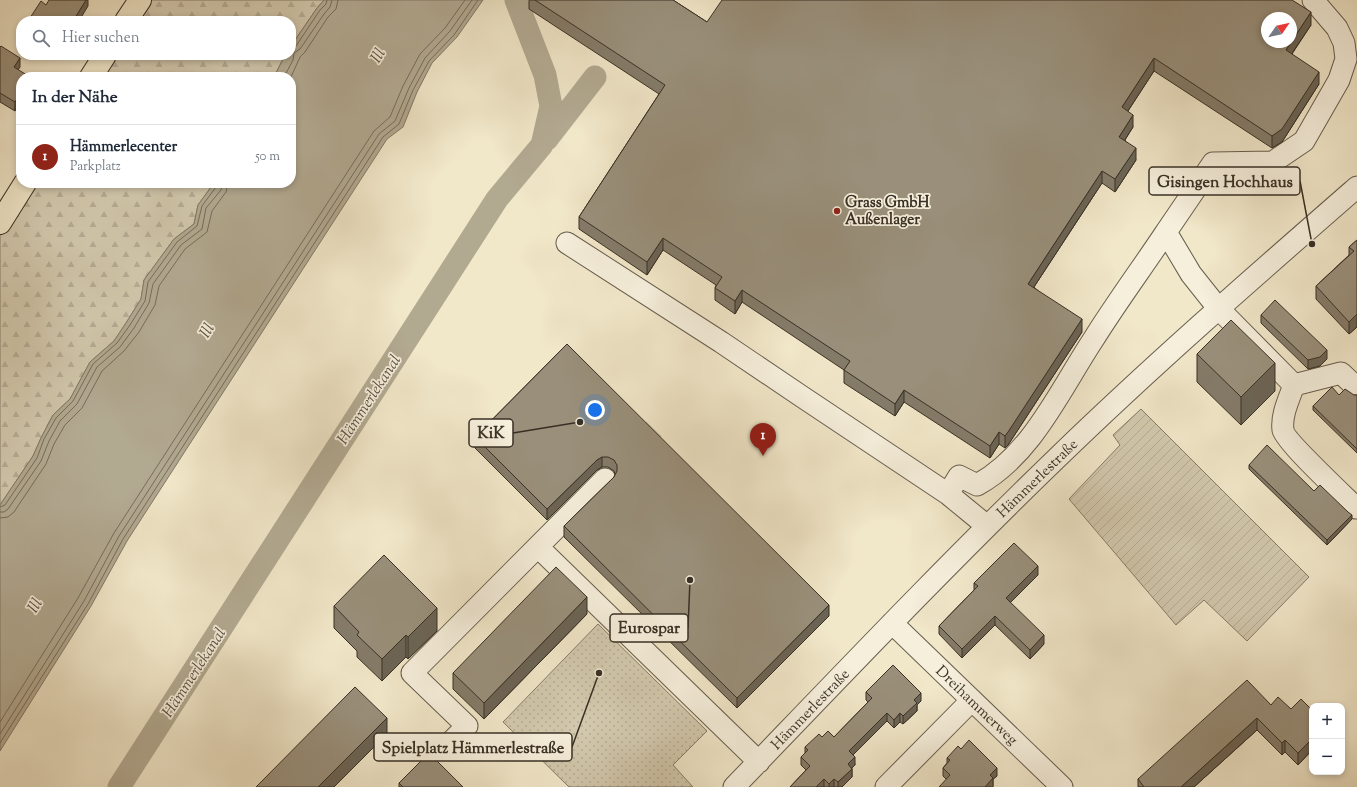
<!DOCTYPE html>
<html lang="de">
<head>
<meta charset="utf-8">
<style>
  :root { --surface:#fff; --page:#f2f2f3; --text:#1f2937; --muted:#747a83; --line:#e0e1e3; --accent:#8f2418 }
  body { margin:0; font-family:"Sorts Mill Goudy",serif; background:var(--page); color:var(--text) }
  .controls { position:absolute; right:12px; bottom:12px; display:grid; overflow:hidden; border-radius:8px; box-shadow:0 2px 6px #0003 }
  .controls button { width:36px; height:36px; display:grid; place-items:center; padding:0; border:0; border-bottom:1px solid var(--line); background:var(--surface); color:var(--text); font:20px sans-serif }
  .compass { position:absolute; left:1261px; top:12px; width:36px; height:36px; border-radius:50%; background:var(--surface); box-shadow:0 2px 6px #0003; rotate:56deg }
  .you { position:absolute; left:595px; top:410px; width:14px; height:14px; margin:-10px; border:3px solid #fff; border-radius:50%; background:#1a73e8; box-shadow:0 0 0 6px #1a73e833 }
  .badge { display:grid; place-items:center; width:26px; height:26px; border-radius:50%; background:var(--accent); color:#fff; font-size:13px; font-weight:700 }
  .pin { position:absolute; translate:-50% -33px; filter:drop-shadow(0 1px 2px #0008) }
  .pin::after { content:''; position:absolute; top:21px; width:14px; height:12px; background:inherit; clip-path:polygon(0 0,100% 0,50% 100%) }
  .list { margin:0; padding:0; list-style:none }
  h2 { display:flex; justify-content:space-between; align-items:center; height:52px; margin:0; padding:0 16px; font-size:17px }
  h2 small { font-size:13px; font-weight:400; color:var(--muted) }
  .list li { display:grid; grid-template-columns:26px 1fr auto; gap:12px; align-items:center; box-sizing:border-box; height:64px; padding:0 16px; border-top:1px solid var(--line) }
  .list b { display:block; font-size:15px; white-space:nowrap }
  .list p { margin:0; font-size:13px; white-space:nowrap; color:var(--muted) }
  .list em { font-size:13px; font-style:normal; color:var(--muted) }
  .icon { flex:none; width:22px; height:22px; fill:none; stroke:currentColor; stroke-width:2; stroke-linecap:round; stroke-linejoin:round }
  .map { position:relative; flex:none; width:1357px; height:787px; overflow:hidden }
  .search { position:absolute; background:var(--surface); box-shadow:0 2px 6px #0003; left:16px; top:16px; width:280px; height:44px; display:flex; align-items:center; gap:10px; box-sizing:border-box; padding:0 14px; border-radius:16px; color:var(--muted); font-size:15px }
  .panel { position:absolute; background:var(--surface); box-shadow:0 2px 6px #0003; left:16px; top:72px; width:280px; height:116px; border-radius:16px }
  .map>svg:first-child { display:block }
  .grass { fill:url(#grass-dots); stroke:#867c69 }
  .forest { fill:url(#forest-firs); stroke:#867c69 }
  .garden { fill:url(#garden-furrows); stroke:#867c69 }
  .water { fill:#b2a991; stroke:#827966 }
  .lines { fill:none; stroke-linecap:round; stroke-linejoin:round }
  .shore { stroke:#766c5b; stroke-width:1 }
  .canal { stroke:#b2a991; stroke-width:23 }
  .minor-tunnel { stroke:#ccc2a8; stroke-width:21; stroke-dasharray:21 10; stroke-linecap:butt }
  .minor-casing { stroke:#675e4e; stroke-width:23 }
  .major-casing { stroke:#393025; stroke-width:24 }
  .minor { stroke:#f6efdc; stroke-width:21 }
  .major { stroke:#f1e7c9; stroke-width:22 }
  .wall { fill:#847b69; stroke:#393025 }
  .shaded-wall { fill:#6b6455; stroke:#393025 }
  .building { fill:#998f7a; stroke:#393025; fill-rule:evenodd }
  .poi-dot { fill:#8f2418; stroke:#f6efdc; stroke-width:1.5 }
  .labels { text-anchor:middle; stroke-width:3.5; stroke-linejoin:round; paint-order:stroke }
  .poi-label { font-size:15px; font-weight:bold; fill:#393025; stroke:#f6efdc; text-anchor:start }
  .street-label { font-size:15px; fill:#393025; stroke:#f6efdc }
  .water-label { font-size:16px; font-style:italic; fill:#574e40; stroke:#f6efdc }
  .leader { fill:none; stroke:#393025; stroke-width:1.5 }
  .callout-dot { fill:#393025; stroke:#f6efdc; stroke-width:1.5 }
  .callout { fill:#f6efdc; stroke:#393025; stroke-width:1.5 }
  .callout-label { font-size:16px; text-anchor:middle; font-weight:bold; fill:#393025 }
</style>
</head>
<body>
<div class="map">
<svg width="1357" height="787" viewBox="0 0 1357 787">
  <defs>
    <pattern id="grass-dots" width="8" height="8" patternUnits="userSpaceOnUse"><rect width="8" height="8" fill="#d2c8ad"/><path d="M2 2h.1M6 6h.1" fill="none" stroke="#b5ac95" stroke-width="1.8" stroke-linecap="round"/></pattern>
    <pattern id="forest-firs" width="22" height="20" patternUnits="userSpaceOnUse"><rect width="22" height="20" fill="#d2c8ad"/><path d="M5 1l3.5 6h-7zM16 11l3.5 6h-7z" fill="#b5ac95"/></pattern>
    <pattern id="garden-furrows" width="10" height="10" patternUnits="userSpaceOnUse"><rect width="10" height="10" fill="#d2c8ad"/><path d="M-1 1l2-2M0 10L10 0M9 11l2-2" fill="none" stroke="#b5ac95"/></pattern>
  </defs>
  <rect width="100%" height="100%" fill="#f1e7c9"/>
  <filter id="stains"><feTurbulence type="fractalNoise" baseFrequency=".005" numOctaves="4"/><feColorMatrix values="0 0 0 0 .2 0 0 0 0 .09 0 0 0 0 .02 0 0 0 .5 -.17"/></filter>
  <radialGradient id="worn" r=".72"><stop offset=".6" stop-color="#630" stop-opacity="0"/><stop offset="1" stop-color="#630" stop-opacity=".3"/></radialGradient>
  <!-- grass -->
  <path class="grass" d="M598 624 707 731 673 765 693 787H569L503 722Z"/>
  <!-- forest -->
  <path class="forest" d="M140 0H324L317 8 291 46V21H126Z
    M105 55H285L274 77H91Z
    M25 183H214L198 205 194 224 174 239 144 280 141 299 126 323 114 341 90 362 70 399 53 415 41 438 33 456 0 505V223Z"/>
  <!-- garden -->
  <path class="garden" d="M1141 409 1309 577 1247 641 1204 600 1176 625 1069 499 1120 445 1113 435Z"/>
  <!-- water -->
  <path class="water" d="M324 0H483L457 37 432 63 417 92 403 127 387 139 127 541 91 606 0 751V505L33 456 41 438 53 415 70 399 90 362 114 341 126 323 141 299 144 280 174 239 194 224 198 205 214 183H291V77H274L285 55H291V46L317 8Z"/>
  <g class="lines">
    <!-- shore -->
    <path class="shore" d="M291 47 296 46 320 10 326 4 327 0
      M284 77 293 60 294 53 300 49 324 14 330 7 332 0
      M291 77 300 57 305 52 328 17 336 9 338 0
      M0 507 5 505 37 458 44 439 56 418 73 401 93 364 117 343 130 325 145 301 148 282 177 242 197 226 202 206 216 187 217 183
      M0 512H4L8 509 41 461 49 441 60 421 77 404 97 367 120 347 134 328 149 303 153 284 181 245 202 229 206 208 221 190 222 183
      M0 518 8 517 14 512 46 464 54 444 65 425 82 408 102 371 124 351 139 332 155 305 159 286 185 249 207 232 212 211 226 192 228 183
      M0 722 78 598 114 533 374 131 390 117 403 86 420 54 445 28 465 0
      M0 734 84 601 119 536 379 134 395 121 409 88 425 58 450 31 472 0
      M0 743 88 604 123 539 383 137 399 124 413 90 429 61 454 35 478 0"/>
    <!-- canal -->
    <path class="canal" d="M547 139 595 77
      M119 787 497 199 542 145 551 106 545 75 516 0"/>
    <!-- minor-tunnel -->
    <path class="minor-tunnel" d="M605 479 654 429"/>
    <defs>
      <path id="minor" d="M1313 0 1337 28 1344 43 1346 59 1339 80 1304 141 1273 162 1213 163 1166 232 1191 274 1218 308 1294 385 1341 373 1357 388
        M567 243 721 342 801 396 948 494 987 526
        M1294 385C1289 399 1281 415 1283 430 1285 441 1344 496 1356 508
        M948 494 959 476 977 485C1031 456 1060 390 1093 340 1116 303 1142 268 1166 232
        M538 547 759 762
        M892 623 1062 787
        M444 749 467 726 412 673 605 479
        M734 787C841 676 946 565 1057 458 1154 364 1255 276 1357 187
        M886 787 972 700"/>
      <path id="major" d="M126 21 140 0
        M91 77 105 55
        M0 223 25 183"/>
    </defs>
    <!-- minor casing -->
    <use href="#minor" class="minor-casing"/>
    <!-- major casing -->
    <use href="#major" class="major-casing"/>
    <!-- minor -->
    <use href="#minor" class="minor"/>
    <!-- major -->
    <use href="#major" class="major"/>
  </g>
  <!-- wall -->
  <path class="wall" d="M529 0H673L707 22 1311 25 1292 54 1319 84 1282 142 1272 148 1154 71 1128 111 1133 127 1125 140 1136 160 1115 192 1102 183 1034 287 1082 332 1008 445 1005 448 999 444 990 458 904 402 895 416 844 383V370L742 302 735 314 715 300V288L716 285 663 250 647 275 579 229V217L659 94 529 9Z
    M0 47 20 67 18 69 15 111 0 102Z
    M1357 240V327L1349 334 1316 299V286L1349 255V247Z
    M1261 315 1327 359 1320 366 1308 369 1261 323Z
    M567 344 829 616 737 708 564 537V526L614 477 615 474 614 471 608 467H602L597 470 547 520 475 448V437Z
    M1197 354 1275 391 1241 425 1197 382Z
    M1339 395H1357V453L1313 410V406Z
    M1249 465 1314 491 1352 519 1327 545 1249 469Z
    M1038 575 1010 603 1044 644 1030 659 995 625 962 658 939 634V626L974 590V583Z
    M334 606 437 631 408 659 406 657 382 681 357 657V651L334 628Z
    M587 614 484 719 453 689V673Z
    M866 692 921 701 917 705V711L903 724 900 722 894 728 887 721 853 755 855 765 852 768V777L842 787H790L806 770 801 765V757L805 753V747L822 737H834L868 702 866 700Z
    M1271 705 1291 709 1312 710V750L1298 765 1285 752 1282 755 1257 730 1194 787H1138V779Z
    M961 749 997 776 993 779V786L946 779 943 776V768L947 763V758Z
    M399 783 463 787H399Z"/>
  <!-- shaded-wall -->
  <path class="shaded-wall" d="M86 0H88V6L79 21H73Z
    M1311 12V25L1286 62V50Z
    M20 58V67L14 76V67Z
    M1154 58V71L1122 120V107Z
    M1319 72V84L1282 142 1272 148V136Z
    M21 93V102L15 111V102Z
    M1133 115V127L1119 149V137Z
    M1136 148V160L1115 192V179Z
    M1102 171V183L1028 296V284Z
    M663 238V250L647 275V262Z
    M742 290V302L735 314V301Z
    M1357 314V327L1349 334V322Z
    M1082 319V332L1008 445 1005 448V436Z
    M1327 350V359L1320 366 1308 369V360Z
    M1275 363V391L1241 425V397Z
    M904 390V402L895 416V404Z
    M999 432V444L990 458V446Z
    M602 457V467L597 470 547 520V509L597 460Z
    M1352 515V519L1327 545V540Z
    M1038 566V575L1006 607V598Z
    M587 597V614L484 719V703Z
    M829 605V616L737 708V698Z
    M437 608V631L408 659V637Z
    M995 616V625L962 658V649Z
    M406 635V657L382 681V659Z
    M1044 635V644L1030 659V650Z
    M921 693V701L917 705V711L903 724V716L914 700Z
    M887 713V721L849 759V751Z
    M900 713V722L894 728V720Z
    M387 718V734L334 787H318Z
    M1257 718V730L1194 787H1181Z
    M1312 739V750L1298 765V753Z
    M1285 740V752L1282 755V743Z
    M855 757V765L848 772V764Z
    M997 768V776L993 779V787H985L990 775Z
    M852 769V777L842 787H838V782Z
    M824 779V787H816Z
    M834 779V787H829V784Z"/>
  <!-- building -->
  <path class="building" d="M49 0H86L73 21H28L41 1 46 5Z
    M535 0H673L707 22 722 0H1292L1311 12 1286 50 1319 72 1282 129 1272 136 1154 58 1122 107 1133 115 1119 137 1136 148 1115 179 1102 171 1028 284 1082 319 1008 432 1005 436 999 432 990 446 904 390 895 404 844 370 850 361 742 290 735 301 715 288 722 277 663 238 647 262 579 217 665 85ZM1267 18H1291V42H1267Z
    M1 46 20 58 14 67 30 77H21V93L15 102 0 93V47Z
    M1357 240V314L1349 322 1316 286 1354 251 1349 247Z
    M1275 300 1327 350 1320 357 1308 360 1261 315Z
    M1231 320 1275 363 1241 397 1197 354Z
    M567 344 829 605 737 698 564 526 614 477 617 471V465L614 460 608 457H602L597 460 547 509 475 437Z
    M1332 387 1339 395 1345 389 1354 395H1357V449L1313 406Z
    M1267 445 1314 491 1320 485 1348 512 1352 515 1327 540 1249 465Z
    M1014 543 1038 566 1006 598 1044 635 1030 650 995 616 962 649 939 626 978 586 974 583Z
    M384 555 437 608 408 637 406 635 382 659 357 635 359 632 334 606Z
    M556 567 587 597 484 703 453 673Z
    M893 665 921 693 914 700 917 703 903 716 900 713 894 720 887 713 849 751 855 757 848 764 852 769 838 782 834 779 829 784 824 779 816 787H790L810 766 801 757 808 750 805 747 819 734 822 737 828 731 834 737 872 698 866 692Z
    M1247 680 1271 705 1278 697 1291 709 1301 699 1312 710V739L1298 753 1285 740 1282 743 1257 718 1181 787H1144L1138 779Z
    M355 687 387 718 318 787H256Z
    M969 740 997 768 990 775 993 778 985 787H939L950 775 943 768 950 760 947 758 958 746 961 749Z
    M429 753 463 787H403L399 783Z"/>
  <!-- markers -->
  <circle class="poi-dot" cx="837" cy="211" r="4"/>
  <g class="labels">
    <!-- poi labels -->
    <g class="poi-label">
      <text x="845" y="207">Grass GmbH<tspan x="845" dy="17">Außenlager</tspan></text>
    </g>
    <!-- street labels -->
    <g class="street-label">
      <text transform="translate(1037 478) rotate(-44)" y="5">Hämmerlestraße</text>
      <text transform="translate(977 705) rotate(44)" y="5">Dreihammerweg</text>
      <text transform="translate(810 709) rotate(-46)" y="5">Hämmerlestraße</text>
    </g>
    <!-- water labels -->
    <g class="water-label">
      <text transform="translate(377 55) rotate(-58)" y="6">Ill</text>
      <text transform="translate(206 330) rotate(-58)" y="6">Ill</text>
      <text transform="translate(368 399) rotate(-57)" y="6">Hämmerlekanal</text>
      <text transform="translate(34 605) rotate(-58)" y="6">Ill</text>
      <text transform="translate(193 672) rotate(-57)" y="6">Hämmerlekanal</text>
    </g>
  </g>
  <!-- callouts -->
  <path class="leader" d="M1312 244L1300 181M580 422L513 433M690 580L688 628M599 673L572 747"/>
  <g class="callout-dot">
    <circle cx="1312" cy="244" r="4"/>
    <circle cx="580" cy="422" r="4"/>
    <circle cx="690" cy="580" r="4"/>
    <circle cx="599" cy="673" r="4"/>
  </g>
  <g class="callout">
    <rect x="1149" y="167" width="151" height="28" rx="4"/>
    <rect x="469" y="419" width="44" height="28" rx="4"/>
    <rect x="610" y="614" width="78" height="28" rx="4"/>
    <rect x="374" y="733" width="198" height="28" rx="4"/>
  </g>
  <g class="callout-label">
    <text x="1225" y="187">Gisingen Hochhaus</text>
    <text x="491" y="438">KiK</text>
    <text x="649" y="633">Eurospar</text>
    <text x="473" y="753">Spielplatz Hämmerlestraße</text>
  </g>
  <rect width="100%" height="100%" filter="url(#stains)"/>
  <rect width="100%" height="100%" fill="url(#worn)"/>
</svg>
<div class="controls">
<button>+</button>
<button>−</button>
</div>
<svg class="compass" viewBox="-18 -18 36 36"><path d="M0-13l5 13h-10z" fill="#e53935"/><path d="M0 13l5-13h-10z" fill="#747a83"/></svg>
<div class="you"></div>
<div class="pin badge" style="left:763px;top:456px">1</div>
<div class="search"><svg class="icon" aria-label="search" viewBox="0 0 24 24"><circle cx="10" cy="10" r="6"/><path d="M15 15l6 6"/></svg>Hier suchen</div>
<section class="panel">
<h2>In der Nähe<small></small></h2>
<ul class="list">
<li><span class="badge">1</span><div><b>Hämmerlecenter</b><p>Parkplatz</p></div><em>50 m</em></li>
</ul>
</section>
</div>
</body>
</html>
